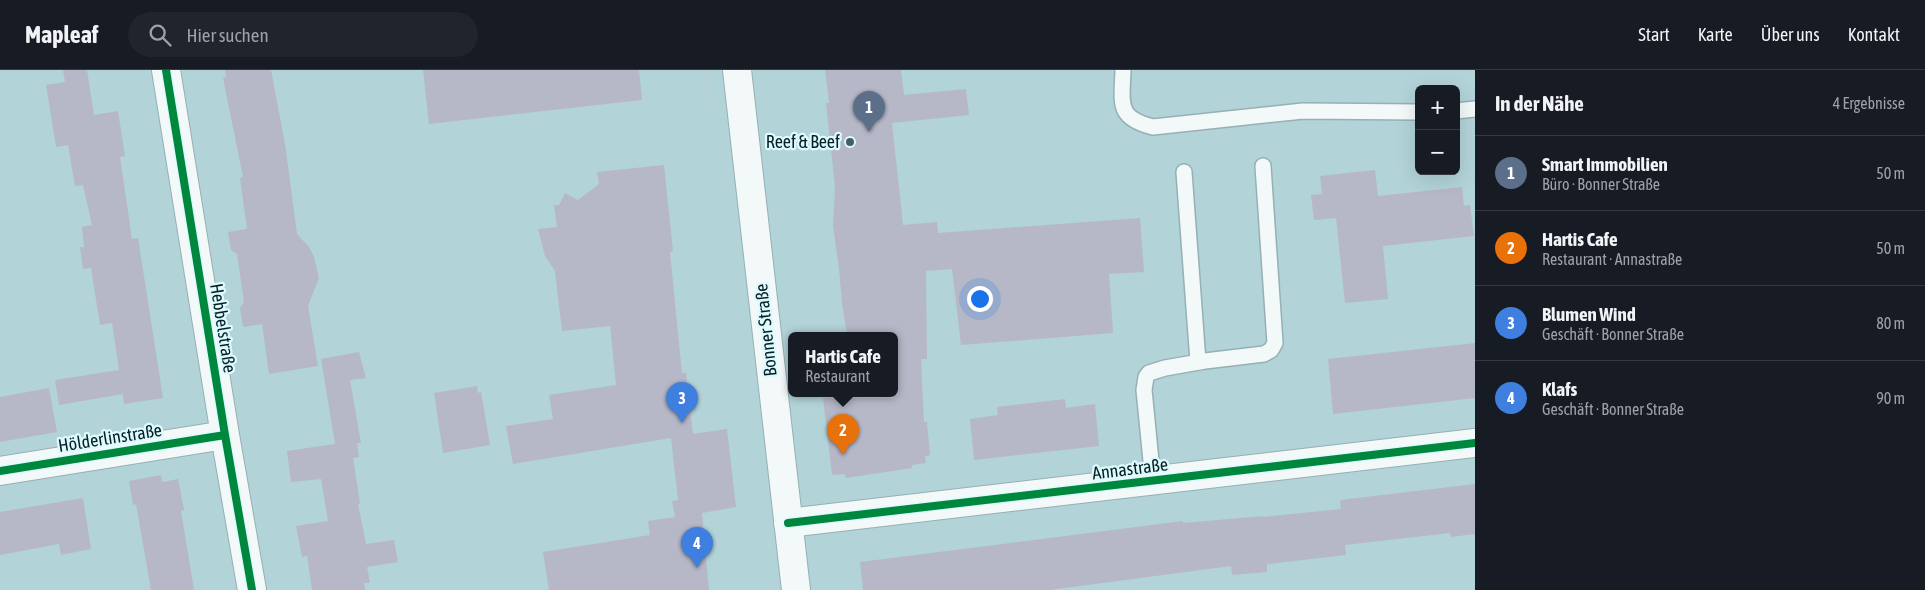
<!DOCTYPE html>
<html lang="de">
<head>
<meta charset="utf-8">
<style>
  :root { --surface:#171b24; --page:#20242c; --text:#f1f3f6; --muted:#9ea1a6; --line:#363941; --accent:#a3b0b3 }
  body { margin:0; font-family:"Asap Condensed",sans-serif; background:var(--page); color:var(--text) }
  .controls { position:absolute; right:15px; top:15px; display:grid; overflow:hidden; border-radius:8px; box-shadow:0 5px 20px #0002 }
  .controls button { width:45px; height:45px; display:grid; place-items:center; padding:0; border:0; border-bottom:1px solid var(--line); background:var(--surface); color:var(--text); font:25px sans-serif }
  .you { position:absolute; left:979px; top:228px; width:18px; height:18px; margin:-12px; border:4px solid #fff; border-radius:50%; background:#1a73e8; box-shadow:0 0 0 8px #1a73e833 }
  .badge { display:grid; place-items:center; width:32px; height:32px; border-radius:50%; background:var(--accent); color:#fff; font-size:16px; font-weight:700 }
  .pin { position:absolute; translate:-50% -41px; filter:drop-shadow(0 1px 2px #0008) }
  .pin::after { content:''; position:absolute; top:26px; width:18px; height:15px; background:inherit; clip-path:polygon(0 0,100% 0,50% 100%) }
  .popup { position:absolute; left:788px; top:262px; width:110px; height:65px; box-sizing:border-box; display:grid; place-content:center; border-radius:8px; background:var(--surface); filter:drop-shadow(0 1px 4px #0005); font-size:16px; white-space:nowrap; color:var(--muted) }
  .popup b { font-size:19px; color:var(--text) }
  .popup::after { content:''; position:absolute; left:50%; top:100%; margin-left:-10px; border:10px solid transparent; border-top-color:var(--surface) }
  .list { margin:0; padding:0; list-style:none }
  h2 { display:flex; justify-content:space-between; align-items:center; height:65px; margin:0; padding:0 20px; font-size:21px }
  h2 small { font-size:16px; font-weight:400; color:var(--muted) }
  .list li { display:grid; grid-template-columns:32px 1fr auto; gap:15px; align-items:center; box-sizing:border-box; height:75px; padding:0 20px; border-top:1px solid var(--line) }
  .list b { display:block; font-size:19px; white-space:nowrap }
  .list p { margin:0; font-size:16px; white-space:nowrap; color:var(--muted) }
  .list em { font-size:16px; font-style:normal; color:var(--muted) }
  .icon { flex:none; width:28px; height:28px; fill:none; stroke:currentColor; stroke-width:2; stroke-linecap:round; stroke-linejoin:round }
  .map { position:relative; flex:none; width:1475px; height:520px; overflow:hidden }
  header { display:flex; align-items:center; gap:30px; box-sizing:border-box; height:70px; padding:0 25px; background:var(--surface); border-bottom:1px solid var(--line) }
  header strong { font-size:24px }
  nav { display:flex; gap:28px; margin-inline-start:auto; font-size:18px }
  .search { width:350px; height:45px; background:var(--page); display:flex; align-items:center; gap:12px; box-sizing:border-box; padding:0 18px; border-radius:28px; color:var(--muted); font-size:19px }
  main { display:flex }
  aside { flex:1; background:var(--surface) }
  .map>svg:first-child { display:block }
  .building { fill:#b6b8c8 }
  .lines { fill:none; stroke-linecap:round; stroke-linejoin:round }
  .lane-casing { stroke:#96b0b4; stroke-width:18 }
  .street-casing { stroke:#96b0b4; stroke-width:30 }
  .secondary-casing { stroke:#96b0b4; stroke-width:30 }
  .path { stroke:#c3cdce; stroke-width:3; stroke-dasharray:4 4; stroke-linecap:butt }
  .lane { stroke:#f3f8f9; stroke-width:15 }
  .street { stroke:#f3f8f9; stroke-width:28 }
  .secondary { stroke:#f3f8f9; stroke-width:28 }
  .cycleway-casing { stroke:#ddfafe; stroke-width:11 }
  .cycleway { stroke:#00873e; stroke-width:8 }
  .poi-dot { fill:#435f62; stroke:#ddfafe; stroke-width:2 }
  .labels { text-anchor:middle; stroke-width:4.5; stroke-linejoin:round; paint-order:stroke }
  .poi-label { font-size:18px; fill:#072023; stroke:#ddfafe; text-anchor:end }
  .street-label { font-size:18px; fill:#072023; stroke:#ddfafe }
</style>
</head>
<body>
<header>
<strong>Mapleaf</strong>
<div class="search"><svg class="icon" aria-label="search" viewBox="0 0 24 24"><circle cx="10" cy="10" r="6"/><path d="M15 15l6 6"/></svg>Hier suchen</div>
<nav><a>Start</a><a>Karte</a><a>Über uns</a><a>Kontakt</a></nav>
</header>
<main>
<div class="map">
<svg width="1475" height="520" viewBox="0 0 1475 520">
  <rect width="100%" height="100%" fill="#b2d3d8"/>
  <!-- building -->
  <path class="building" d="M63 0H87L94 45 118 41 125 86 120 87 132 169 138 168 163 328 124 334 123 324 59 335 55 310 119 300 112 253 100 255 91 198 83 199 80 177H84L82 157 92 155 83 115 75 116 68 75 56 77 46 15 65 12Z
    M225 0H271L285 74 297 164 309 177 314 187 319 208 308 236 318 296 269 304 262 254 243 257 240 238 244 232 237 184 231 180 228 162 247 159 240 108 243 107 223 8 226 7Z
    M423 0H639L642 30 429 54Z
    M825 0H901L904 25 966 19 969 45 892 53 903 155 937 152 938 163 1140 148 1144 202 1109 204 1113 263 961 275 952 199 926 201 927 289H921L924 352H927L930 385 925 386 926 393 912 395V398L846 408 845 404 832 405 823 328H894V266H848L846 258 842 233 839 199 833 155 835 117 826 33H829Z
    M664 95 673 181 670 182 682 303H686L693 364 727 359 736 437 702 443 709 520H549L543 482 650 465 648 451 675 447 672 431 678 430 671 368 513 394 506 356 553 349 549 325 616 315 610 256 562 261 555 201 545 186 538 159 557 157 554 135H559L565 123 578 130 599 114 597 102Z
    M1375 100 1378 126 1462 117 1464 136 1470 135 1474 166 1383 176 1388 229 1345 233 1336 148 1314 150 1311 125 1322 124 1320 106Z
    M1475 273V328L1333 344 1328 289Z
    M359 282 366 308 350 310 361 373H357L359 387 353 388 360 433 358 434 366 474 394 470 398 492 367 497 370 513H364L365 520H312L307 486 302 487 296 456 328 451 321 409 291 412 287 381 335 374 321 289Z
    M477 316 478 323 481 322 490 375 443 383 434 323Z
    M49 318 57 362 0 372V327Z
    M1065 329 1066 338 1095 334 1099 376 974 390 970 349 998 345 997 337Z
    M161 405 162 412 178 409 184 440 181 441 194 520H151L136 434 133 435 129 411Z
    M1475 414V464L1451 467 1450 463 1345 475 1346 485 1267 494V502L1232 505 1231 496 1050 520H863L860 492 1183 451V453L1263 446V447L1341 439 1340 430Z
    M83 428 91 479 61 485 59 474 0 485V442Z"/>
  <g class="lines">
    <defs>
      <path id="lane" d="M1123 0C1122 33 1116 48 1153 57L1303 41 1419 42
        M1456 41 1475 39
        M1184 102 1198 292
        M1153 411 1144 320 1146 307 1149 303 1165 298 1205 291 1264 284 1271 280 1275 273 1263 96"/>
      <path id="street" d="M166 0 225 365 252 520
        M0 401 225 365
        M788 453 1475 373"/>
      <path id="secondary" d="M737 0 796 520"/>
    </defs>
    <!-- lane casing -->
    <use href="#lane" class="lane-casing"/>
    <!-- street casing -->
    <use href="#street" class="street-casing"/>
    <!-- secondary casing -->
    <use href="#secondary" class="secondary-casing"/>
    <!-- path -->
    <path class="path" d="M706 1 709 33"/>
    <!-- lane -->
    <use href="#lane" class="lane"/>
    <!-- street -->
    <use href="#street" class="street"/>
    <!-- secondary -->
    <use href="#secondary" class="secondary"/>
    <defs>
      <path id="cycleway" d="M166 0 225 365 252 520
        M0 401 225 365
        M788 453 1475 373"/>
    </defs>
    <!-- cycleway casing -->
    <use href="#cycleway" class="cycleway-casing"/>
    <!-- cycleway -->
    <use href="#cycleway" class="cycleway"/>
  </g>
  <!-- markers -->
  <circle class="poi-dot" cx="850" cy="72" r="5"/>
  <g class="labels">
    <!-- poi labels -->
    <g class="poi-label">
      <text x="840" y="78">Reef &amp; Beef</text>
    </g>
    <!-- street labels -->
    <g class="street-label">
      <text transform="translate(223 258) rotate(81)" y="6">Hebbelstraße</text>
      <text transform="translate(766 260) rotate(-96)" y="6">Bonner Straße</text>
      <text transform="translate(110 368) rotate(-9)" y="6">Hölderlinstraße</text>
      <text transform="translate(1130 399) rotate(-7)" y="6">Annastraße</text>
    </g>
  </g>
</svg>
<div class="controls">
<button>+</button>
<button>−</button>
</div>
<div class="you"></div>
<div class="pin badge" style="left:869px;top:62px;background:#5c6f8a">1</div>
<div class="pin badge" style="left:843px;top:385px;background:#e8710a">2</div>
<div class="popup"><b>Hartis Cafe</b>Restaurant</div>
<div class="pin badge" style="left:682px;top:353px;background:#3f7fe0">3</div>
<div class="pin badge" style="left:697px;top:498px;background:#3f7fe0">4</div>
</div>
<aside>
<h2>In der Nähe<small>4 Ergebnisse</small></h2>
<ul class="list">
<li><span class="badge" style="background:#5c6f8a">1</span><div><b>Smart Immobilien</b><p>Büro · Bonner Straße</p></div><em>50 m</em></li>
<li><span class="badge" style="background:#e8710a">2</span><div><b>Hartis Cafe</b><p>Restaurant · Annastraße</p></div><em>50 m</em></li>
<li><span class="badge" style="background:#3f7fe0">3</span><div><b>Blumen Wind</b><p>Geschäft · Bonner Straße</p></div><em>80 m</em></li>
<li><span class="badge" style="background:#3f7fe0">4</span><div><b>Klafs</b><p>Geschäft · Bonner Straße</p></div><em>90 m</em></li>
</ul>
</aside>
</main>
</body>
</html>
